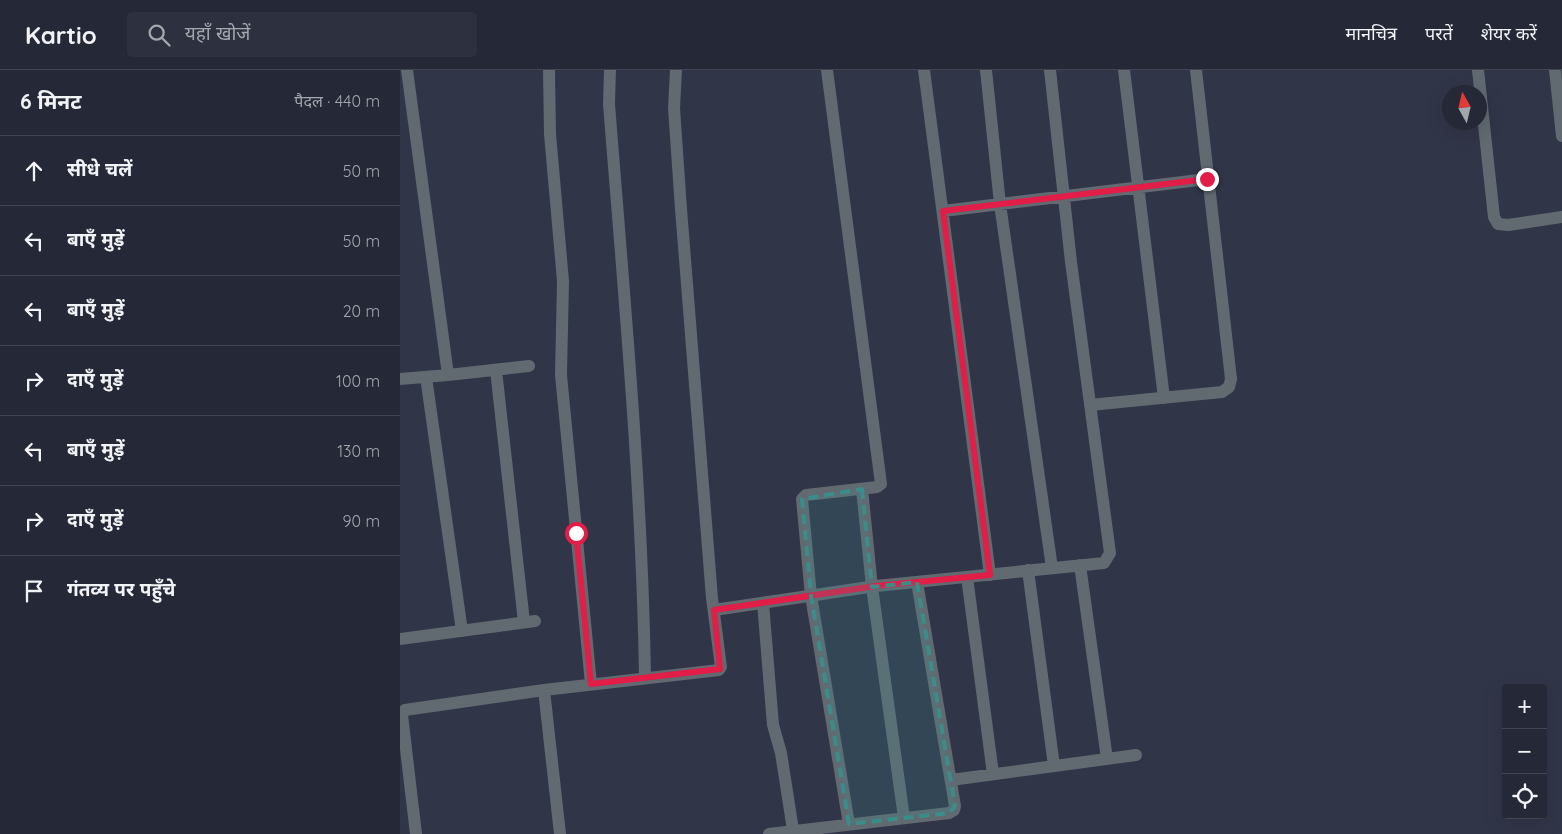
<!DOCTYPE html>
<html lang="hi">
<head>
<meta charset="utf-8">
<style>
  :root { --surface:#252836; --page:#2d303e; --text:#f1f3f6; --muted:#a3a6ad; --line:#424451 }
  body { margin:0; font-family:Quicksand,"Noto Sans Devanagari",sans-serif; background:var(--page); color:var(--text) }
  .controls { position:absolute; right:15px; bottom:15px; display:grid; overflow:hidden; border-radius:5px; box-shadow:0 5px 20px #0002 }
  .controls button { width:45px; height:45px; display:grid; place-items:center; padding:0; border:0; border-bottom:1px solid var(--line); background:var(--surface); color:var(--text); font:25px sans-serif }
  .compass { position:absolute; left:1042px; top:15px; width:45px; height:45px; border-radius:50%; background:var(--surface); box-shadow:0 5px 20px #0002; rotate:352deg }
  .stop { position:absolute; width:15px; height:15px; margin:-11px; border:4px solid #e11d48; border-radius:50%; background:#fff }
  .stop.end { background:#e11d48; border-color:#fff; box-shadow:0 1px 5px #0008 }
  .list { margin:0; padding:0; list-style:none }
  h2 { display:flex; justify-content:space-between; align-items:center; height:65px; margin:0; padding:0 20px; font-size:21px }
  h2 small { font-size:16px; font-weight:400; color:var(--muted) }
  .list li { display:grid; grid-template-columns:32px 1fr auto; gap:15px; align-items:center; box-sizing:border-box; height:70px; padding:0 20px; border-top:1px solid var(--line) }
  .list b { display:block; font-size:19px; white-space:nowrap }
  .list em { font-size:16px; font-style:normal; color:var(--muted) }
  .icon { flex:none; width:28px; height:28px; fill:none; stroke:currentColor; stroke-width:2; stroke-linecap:round; stroke-linejoin:round }
  .map { position:relative; flex:none; width:1162px; height:764px; overflow:hidden }
  header { display:flex; align-items:center; gap:30px; box-sizing:border-box; height:70px; padding:0 25px; background:var(--surface); border-bottom:1px solid var(--line) }
  header strong { font-size:24px }
  nav { display:flex; gap:28px; margin-inline-start:auto; font-size:18px }
  .search { width:350px; height:45px; background:var(--page); display:flex; align-items:center; gap:12px; box-sizing:border-box; padding:0 18px; border-radius:5px; color:var(--muted); font-size:19px }
  main { display:flex }
  aside { flex:1; background:var(--surface) }
  .map>svg:first-child { display:block }
  .lines { fill:none; stroke-linecap:round; stroke-linejoin:round }
  .minor { stroke:#616971; stroke-width:12 }
  .route { stroke:#e11d48; stroke-width:6 }
  .marked { fill:#3b8d8a; fill-opacity:0.2; stroke:#3b8d8a; stroke-width:4; stroke-dasharray:10 6; stroke-linejoin:round }
</style>
</head>
<body>
<header>
<strong>Kartio</strong>
<div class="search"><svg class="icon" aria-label="search" viewBox="0 0 24 24"><circle cx="10" cy="10" r="6"/><path d="M15 15l6 6"/></svg>यहाँ खोजें</div>
<nav><a>मानचित्र</a><a>परतें</a><a>शेयर करें</a></nav>
</header>
<main>
<aside>
<h2>6 मिनट<small>पैदल · 440 m</small></h2>
<ul class="list">
<li><svg class="icon" aria-label="ahead" viewBox="0 0 24 24"><path d="M12 20V5M6 11l6-6 6 6"/></svg><div><b>सीधे चलें</b></div><em>50 m</em></li>
<li><svg class="icon" aria-label="left" viewBox="0 0 24 24"><path d="M17 20v-9H6M10 6l-5 5 5 5"/></svg><div><b>बाएँ मुड़ें</b></div><em>50 m</em></li>
<li><svg class="icon" aria-label="left" viewBox="0 0 24 24"><path d="M17 20v-9H6M10 6l-5 5 5 5"/></svg><div><b>बाएँ मुड़ें</b></div><em>20 m</em></li>
<li><svg class="icon" aria-label="right" viewBox="0 0 24 24"><path d="M7 20v-9h11M14 6l5 5-5 5"/></svg><div><b>दाएँ मुड़ें</b></div><em>100 m</em></li>
<li><svg class="icon" aria-label="left" viewBox="0 0 24 24"><path d="M17 20v-9H6M10 6l-5 5 5 5"/></svg><div><b>बाएँ मुड़ें</b></div><em>130 m</em></li>
<li><svg class="icon" aria-label="right" viewBox="0 0 24 24"><path d="M7 20v-9h11M14 6l5 5-5 5"/></svg><div><b>दाएँ मुड़ें</b></div><em>90 m</em></li>
<li><svg class="icon" aria-label="arrive" viewBox="0 0 24 24"><path d="M6 21V4h12l-3 4 3 4H6"/></svg><div><b>गंतव्य पर पहुँचे</b></div></li>
</ul>
</aside>
<div class="map">
<svg width="1162" height="764" viewBox="0 0 1162 764">
  <rect width="100%" height="100%" fill="#313548"/>
  <g class="lines">
    <!-- minor -->
    <path class="minor" d="M7 0 48 305 129 296
      M149 0 150 64 163 211 161 305 191 614
      M210 0 209 34C224 225 242 416 245 608
      M427 0 481 414 477 417 406 425 402 429 411 526 449 754
      M524 0 590 505
      M586 0 600 134 652 498
      M724 0 764 328
      M1078 0 1094 147 1098 154 1108 155 1162 147
      M1155 0 1162 66
      M543 141 807 109
      M96 300 124 552
      M26 307 62 561
      M0 309 48 305
      M690 335 822 322 829 317 831 309 796 0
      M462 419 472 517 504 748
      M680 495 707 689
      M628 500 654 696
      M567 507 593 704
      M363 533 373 655 381 683 393 760
      M314 540 476 516 704 493 710 483 671 192 650 0
      M0 569 135 551
      M144 620 160 764
      M551 710 736 685
      M16 764 2 645 5 640 144 620 319 600 321 597 312 528 281 139 274 38 276 0
      M369 764 549 743 554 740 555 736 517 512"/>
  </g>
  <g class="lines">
    <!-- route -->
    <path class="route" d="M176 463 191 614 320 599 314 540 476 516 590 505 543 141 807 109"/>
  </g>
  <!-- marked area -->
  <path class="marked" d="M462 419 472 517 517 512 555 736 549 743 449 754 411 526 402 429Z"/>
</svg>
<div class="controls">
<button>+</button>
<button>−</button>
<button><svg class="icon" aria-label="locate" viewBox="0 0 24 24"><circle cx="12" cy="12" r="6"/><path d="M12 2v4M12 18v4M2 12h4M18 12h4"/></svg></button>
</div>
<svg class="compass" viewBox="-18 -18 36 36"><path d="M0-13l5 13h-10z" fill="#e53935"/><path d="M0 13l5-13h-10z" fill="#a3a6ad"/></svg>
<div class="stop" style="left:176px;top:463px"></div>
<div class="stop end" style="left:807px;top:109px"></div>
</div>
</main>
</body>
</html>
